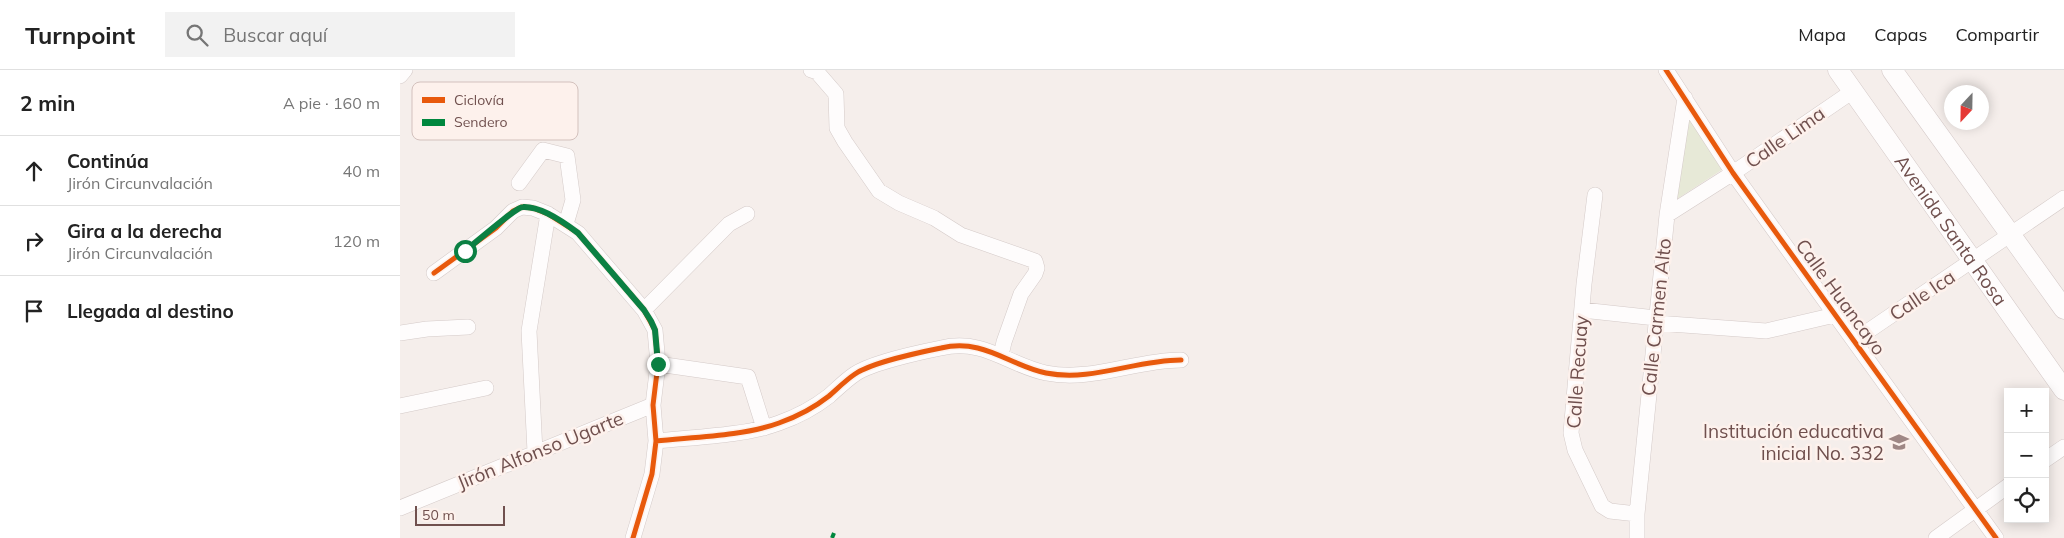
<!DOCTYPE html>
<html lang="es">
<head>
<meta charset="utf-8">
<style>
  :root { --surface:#fff; --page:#f2f2f2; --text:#222; --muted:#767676; --line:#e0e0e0 }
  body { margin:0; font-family:Mulish,sans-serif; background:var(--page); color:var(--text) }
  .controls { position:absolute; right:15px; bottom:15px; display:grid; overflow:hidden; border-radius:0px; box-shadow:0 2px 12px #0003 }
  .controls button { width:45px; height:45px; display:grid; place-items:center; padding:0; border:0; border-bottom:1px solid var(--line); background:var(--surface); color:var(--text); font:25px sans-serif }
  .compass { position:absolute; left:1544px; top:15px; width:45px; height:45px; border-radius:50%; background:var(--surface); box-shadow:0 2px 12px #0003; rotate:202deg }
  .scale { position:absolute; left:15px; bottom:12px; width:90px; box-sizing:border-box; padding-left:5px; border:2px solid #70504e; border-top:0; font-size:14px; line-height:18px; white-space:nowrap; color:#70504e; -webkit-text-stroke:4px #fdf1ec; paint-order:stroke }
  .stop { position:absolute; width:15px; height:15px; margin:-11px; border:4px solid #0b8043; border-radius:50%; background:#fff }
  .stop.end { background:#0b8043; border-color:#fff; box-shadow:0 1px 5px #0008 }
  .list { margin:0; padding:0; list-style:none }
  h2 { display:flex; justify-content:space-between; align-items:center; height:65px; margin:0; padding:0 20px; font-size:21px }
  h2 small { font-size:16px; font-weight:400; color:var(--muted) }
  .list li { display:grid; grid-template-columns:32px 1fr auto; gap:15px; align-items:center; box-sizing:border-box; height:70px; padding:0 20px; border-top:1px solid var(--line) }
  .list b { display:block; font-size:19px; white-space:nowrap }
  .list p { margin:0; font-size:16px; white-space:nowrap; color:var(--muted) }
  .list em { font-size:16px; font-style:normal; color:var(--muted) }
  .icon { flex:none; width:28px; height:28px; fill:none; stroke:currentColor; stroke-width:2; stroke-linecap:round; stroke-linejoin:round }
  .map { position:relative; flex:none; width:1664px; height:468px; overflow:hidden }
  header { display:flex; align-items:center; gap:30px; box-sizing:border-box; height:70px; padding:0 25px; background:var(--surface); border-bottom:1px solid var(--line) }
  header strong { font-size:24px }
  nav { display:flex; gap:28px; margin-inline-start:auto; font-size:18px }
  .search { width:350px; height:45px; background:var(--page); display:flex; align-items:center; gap:12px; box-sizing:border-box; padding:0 18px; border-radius:0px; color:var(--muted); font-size:19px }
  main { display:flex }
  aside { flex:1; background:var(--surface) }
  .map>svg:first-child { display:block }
  .green { fill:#e7e9d7 }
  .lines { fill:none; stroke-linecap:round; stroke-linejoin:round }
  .street-casing { stroke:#d4cac8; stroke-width:16 }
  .secondary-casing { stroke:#d4c9c8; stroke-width:21 }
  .street { stroke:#fefcfc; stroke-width:15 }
  .secondary { stroke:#fefcfc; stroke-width:20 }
  .quiet { stroke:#00873e; stroke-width:4; stroke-dasharray:8 4; stroke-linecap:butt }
  .cycleway-casing { stroke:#fdf1ec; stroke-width:8 }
  .cycleway { stroke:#e8590c; stroke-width:5 }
  .route { stroke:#0b8043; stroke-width:6 }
  .labels { text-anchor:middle; stroke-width:5; stroke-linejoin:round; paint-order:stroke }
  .street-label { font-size:19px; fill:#70504e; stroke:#fdf1ec }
  .poi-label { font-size:19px; fill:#70504e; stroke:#fdf1ec; text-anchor:end }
  .key { fill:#fdf1ec; stroke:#d3c1bd; stroke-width:1 }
  .key-label { font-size:14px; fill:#70504e }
</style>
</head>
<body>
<header>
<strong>Turnpoint</strong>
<div class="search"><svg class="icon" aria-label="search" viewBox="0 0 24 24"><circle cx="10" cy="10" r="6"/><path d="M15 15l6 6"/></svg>Buscar aquí</div>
<nav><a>Mapa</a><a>Capas</a><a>Compartir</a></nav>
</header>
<main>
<aside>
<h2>2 min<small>A pie · 160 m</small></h2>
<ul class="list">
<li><svg class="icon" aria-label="ahead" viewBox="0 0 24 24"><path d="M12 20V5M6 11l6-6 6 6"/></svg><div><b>Continúa</b><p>Jirón Circunvalación</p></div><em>40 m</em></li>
<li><svg class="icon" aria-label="right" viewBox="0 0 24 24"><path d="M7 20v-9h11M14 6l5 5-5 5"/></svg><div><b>Gira a la derecha</b><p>Jirón Circunvalación</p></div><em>120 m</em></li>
<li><svg class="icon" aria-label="arrive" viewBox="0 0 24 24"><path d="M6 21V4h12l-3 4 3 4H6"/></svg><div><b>Llegada al destino</b></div></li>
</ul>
</aside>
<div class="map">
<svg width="1664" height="468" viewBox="0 0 1664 468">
  <rect width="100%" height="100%" fill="#f5eeeb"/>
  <!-- green -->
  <path class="green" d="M1288 47 1323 99 1277 129Z"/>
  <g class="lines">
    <defs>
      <path id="street" d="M411 0 417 2 436 24 437 58 445 72 479 121 499 133 534 148 561 165 635 191 637 198 635 204 621 224 604 272 601 285
        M1266 0 1333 103 1596 468
        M0 6 5 0
        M119 113 143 80 167 86 173 130 166 154
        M1195 125 1184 214 1171 363 1175 380 1202 436 1210 441 1237 444
        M1267 145 1333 103 1453 21
        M34 203 96 158 113 141 122 137 133 138 148 144 178 163 244 240 255 260 258 294 253 335 256 371 252 404 233 468
        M244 240 329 154 347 144
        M1182 240 1256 248
        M1256 253 1366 261 1435 245
        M0 263 27 259 68 257
        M1455 270 1664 128
        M258 294 348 307 364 358
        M0 336 86 318
        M256 371C294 367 344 366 379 353 396 347 415 337 429 326 437 319 446 310 455 304 471 293 521 282 541 278 584 268 608 295 646 303 692 312 735 290 781 290
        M135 382 129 261 148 144
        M1645 390 1664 377
        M0 438 253 335
        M1237 468V444L1267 145 1285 28
        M1536 468 1608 416"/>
      <g id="secondary">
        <path id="s1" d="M1438 0 1664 320"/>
        <path d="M1492 0 1664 239"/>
      </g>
    </defs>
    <!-- street casing -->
    <use href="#street" class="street-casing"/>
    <!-- secondary casing -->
    <use href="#secondary" class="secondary-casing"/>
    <!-- street -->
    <use href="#street" class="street"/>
    <!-- secondary -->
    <use href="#secondary" class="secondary"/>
    <!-- quiet -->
    <path class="quiet" d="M432 468 434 463"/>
    <defs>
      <path id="cycleway" d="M1266 0 1333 103 1596 468
        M34 203 96 158 113 141 122 137 133 138 148 144 178 163 244 240 255 260 258 294 253 335 256 371 252 404 233 468
        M256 371C294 367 344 366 379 353 396 347 415 337 429 326 437 319 446 310 455 304 471 293 521 282 541 278 584 268 608 295 646 303 692 312 735 290 781 290"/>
    </defs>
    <!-- cycleway casing -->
    <use href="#cycleway" class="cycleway-casing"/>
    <!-- cycleway -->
    <use href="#cycleway" class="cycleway"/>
  </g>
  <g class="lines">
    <!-- route -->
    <path class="route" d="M65 181C74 174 116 137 123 137 140 136 165 153 178 163L244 240 251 251 255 260 258 294"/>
  </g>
  <!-- icons -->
  <defs>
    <symbol id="school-bare" viewBox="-9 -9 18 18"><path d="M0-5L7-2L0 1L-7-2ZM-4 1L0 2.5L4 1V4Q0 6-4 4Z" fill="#9f8785" stroke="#fdf1ec" stroke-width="2.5" paint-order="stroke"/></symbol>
  </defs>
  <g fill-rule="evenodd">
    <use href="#school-bare" x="1485" y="358" width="28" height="28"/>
  </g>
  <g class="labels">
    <!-- street labels -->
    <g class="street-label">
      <text transform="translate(1385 67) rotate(-35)" y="7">Calle Lima</text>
      <text dy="7" stroke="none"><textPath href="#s1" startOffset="196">Avenida Santa Rosa</textPath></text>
      <text transform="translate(1522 225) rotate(-34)" y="7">Calle Ica</text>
      <text transform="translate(1441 227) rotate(54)" y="7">Calle Huancayo</text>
      <text transform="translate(1256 247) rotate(-84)" y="7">Calle Carmen Alto</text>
      <text transform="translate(1177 302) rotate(-86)" y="7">Calle Recuay</text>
      <text transform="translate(140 380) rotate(-22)" y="7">Jirón Alfonso Ugarte</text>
    </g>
    <!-- poi labels -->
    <g class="poi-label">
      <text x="1484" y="368">Institución educativa<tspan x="1484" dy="22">inicial No. 332</tspan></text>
    </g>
  </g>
  <!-- legend -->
  <rect x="12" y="12" width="166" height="58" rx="8" class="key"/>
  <rect x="22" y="27" width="23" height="6" fill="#e8590c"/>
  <rect x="22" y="49" width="23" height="7" fill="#00873e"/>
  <g class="key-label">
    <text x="54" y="35">Ciclovía</text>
    <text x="54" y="57">Sendero</text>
  </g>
</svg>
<div class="controls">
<button>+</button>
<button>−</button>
<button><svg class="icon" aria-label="locate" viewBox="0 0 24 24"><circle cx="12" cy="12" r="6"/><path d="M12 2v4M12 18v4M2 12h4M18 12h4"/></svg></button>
</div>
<svg class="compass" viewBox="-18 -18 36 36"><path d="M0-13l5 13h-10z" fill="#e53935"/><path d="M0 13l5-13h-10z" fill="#767676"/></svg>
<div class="scale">50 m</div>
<div class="stop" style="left:65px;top:181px"></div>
<div class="stop end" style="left:258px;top:294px"></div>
</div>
</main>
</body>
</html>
